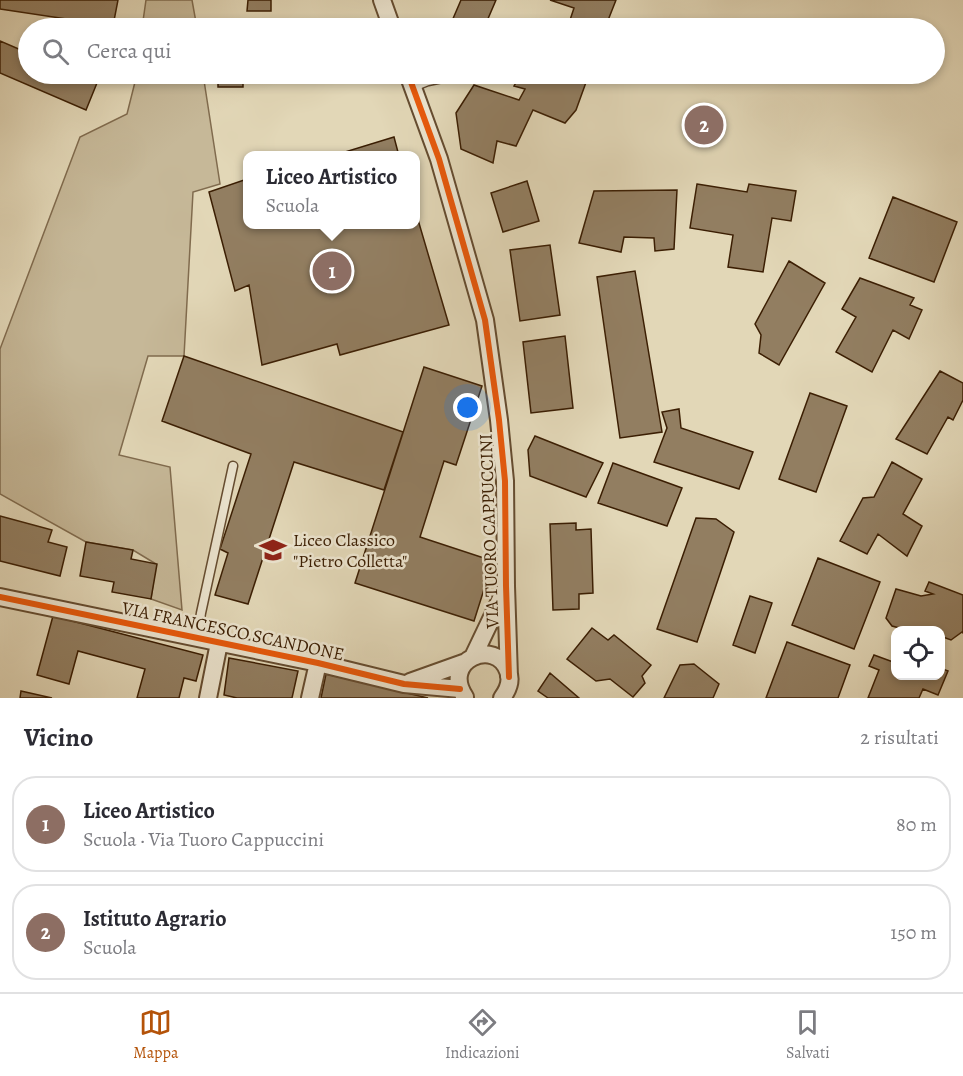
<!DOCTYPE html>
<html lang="it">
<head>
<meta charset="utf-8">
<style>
  :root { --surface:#fff; --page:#f2f2f3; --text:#2b2b33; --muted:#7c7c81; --line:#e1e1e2; --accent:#b45309 }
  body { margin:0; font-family:Alegreya,serif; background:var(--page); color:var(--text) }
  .controls { position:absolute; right:18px; bottom:18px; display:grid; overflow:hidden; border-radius:12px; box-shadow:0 3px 9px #0003 }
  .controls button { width:54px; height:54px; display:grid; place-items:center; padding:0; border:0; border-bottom:2px solid var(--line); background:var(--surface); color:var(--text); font:30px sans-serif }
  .you { position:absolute; left:468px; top:408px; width:21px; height:21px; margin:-15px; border:4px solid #fff; border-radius:50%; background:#1a73e8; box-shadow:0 0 0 9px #1a73e833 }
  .badge { display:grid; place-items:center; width:39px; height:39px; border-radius:50%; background:var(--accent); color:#fff; font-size:20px; font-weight:700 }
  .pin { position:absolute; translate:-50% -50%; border:3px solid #fff; box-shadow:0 2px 6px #0006 }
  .popup { position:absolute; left:243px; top:151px; width:177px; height:78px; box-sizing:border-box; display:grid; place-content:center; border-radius:12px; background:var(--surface); filter:drop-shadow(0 2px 4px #0005); font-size:20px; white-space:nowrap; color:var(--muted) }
  .popup b { font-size:22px; color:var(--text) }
  .popup::after { content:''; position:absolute; left:50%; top:100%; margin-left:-12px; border:12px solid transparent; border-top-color:var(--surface) }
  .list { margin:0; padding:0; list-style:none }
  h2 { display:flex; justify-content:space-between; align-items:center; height:78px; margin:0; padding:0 24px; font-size:26px }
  h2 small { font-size:20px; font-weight:400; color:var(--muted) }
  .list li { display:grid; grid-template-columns:39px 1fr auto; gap:18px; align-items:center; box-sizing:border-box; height:96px; margin:0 12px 12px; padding:0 12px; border:2px solid var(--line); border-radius:24px }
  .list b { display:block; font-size:22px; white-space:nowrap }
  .list p { margin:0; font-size:20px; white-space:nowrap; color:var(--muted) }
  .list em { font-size:20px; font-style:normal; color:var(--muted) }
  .icon { flex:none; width:33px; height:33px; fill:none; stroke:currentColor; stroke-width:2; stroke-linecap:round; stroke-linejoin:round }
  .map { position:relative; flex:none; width:963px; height:698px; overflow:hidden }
  .search { position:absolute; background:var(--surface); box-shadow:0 3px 9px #0003; left:18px; right:18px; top:18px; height:66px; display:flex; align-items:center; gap:15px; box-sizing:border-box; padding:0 21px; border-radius:33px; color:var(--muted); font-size:22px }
  .sheet { height:294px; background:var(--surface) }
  nav { display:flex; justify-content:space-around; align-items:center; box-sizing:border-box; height:84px; border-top:2px solid var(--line); background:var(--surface); font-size:16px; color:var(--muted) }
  nav a { display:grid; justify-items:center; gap:3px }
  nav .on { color:var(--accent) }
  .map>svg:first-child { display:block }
  .green { fill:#c6b898; stroke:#806b4e; stroke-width:1.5 }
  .building { fill:#927e61; stroke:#3b1e03; stroke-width:1.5 }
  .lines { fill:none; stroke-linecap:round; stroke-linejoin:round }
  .service-casing { stroke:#654c30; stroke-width:11 }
  .minor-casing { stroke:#654c30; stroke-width:20 }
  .service { stroke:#ece5d0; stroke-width:8 }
  .minor { stroke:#ece5d0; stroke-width:16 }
  .cycleway-casing { stroke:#ece5d0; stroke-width:10 }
  .cycleway { stroke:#e8590c; stroke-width:6 }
  .labels { text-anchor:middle; stroke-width:5; stroke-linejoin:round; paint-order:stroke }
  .street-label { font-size:18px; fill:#3b1e03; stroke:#ece5d0 }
  .poi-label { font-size:18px; fill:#3b1e03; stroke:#ece5d0; text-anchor:start }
</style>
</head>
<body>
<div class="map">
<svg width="963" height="698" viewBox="0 0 963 698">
  <rect width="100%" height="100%" fill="#e2d7b7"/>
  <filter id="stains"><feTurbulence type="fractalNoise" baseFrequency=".00333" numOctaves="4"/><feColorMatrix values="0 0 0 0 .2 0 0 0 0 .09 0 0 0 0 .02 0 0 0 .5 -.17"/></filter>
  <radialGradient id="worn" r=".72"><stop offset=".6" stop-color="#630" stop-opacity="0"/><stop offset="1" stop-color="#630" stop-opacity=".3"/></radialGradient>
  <!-- green -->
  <path class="green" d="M146 0H192L197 28H142Z
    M137 74H203L220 184 193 192 184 356H148L119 455 170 467 182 610 151 599 156 564 133 550 86 542 0 494V349L80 137 127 114Z"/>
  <!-- building -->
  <path class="building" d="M0 0H118L113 26 0 9Z
    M248 0H271V11H247Z
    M461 0H496L484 28H449Z
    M550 0H616L605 28H553L557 20 569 23 574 8Z
    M0 41 28 53V74H75L97 83 86 110 0 73Z
    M218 74H243V87H218Z
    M521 74H589L576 110 565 123 533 110 516 146 497 141 493 163 461 149 456 113 474 85 519 100 525 89 514 86Z
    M394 137 399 156H336L335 155Z
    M247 179 248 224H416V213L449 325 340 355 337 344 262 365 249 285 235 291 209 192Z
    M527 181 539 221 503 232 491 193Z
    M697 184 747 192 749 184 796 191 791 221 772 218 763 272 728 267 733 235 690 228Z
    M677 190 674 249 655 251 654 238 624 237 621 252 579 243 594 191Z
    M893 197 957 222 934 282 869 258Z
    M550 245 560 315 520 321 510 250Z
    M789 261 825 283 779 365 759 353 761 335 755 324Z
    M635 271 662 432 620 438 597 277Z
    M860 278 914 298 910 305 922 310 909 339 893 330 872 372 836 352 856 317 842 309Z
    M565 336 573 408 531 413 523 342Z
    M184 356 403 432 384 490 294 462 248 604 215 595 228 553 220 549 251 454 162 421Z
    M424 367 482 386 456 465 444 461 420 537 493 561 474 621 355 583Z
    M940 371 963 383V400L953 420 948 417 927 454 896 439Z
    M810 393 847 406 816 492 779 479Z
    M679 409 681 428 753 452 739 489 654 462 667 428 662 412Z
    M535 436 603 463 586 497 530 476 528 450Z
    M892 462 922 479 903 514 922 526 907 556 878 534 867 554 840 541 863 498 874 497Z
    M613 463 682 488 667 526 598 503Z
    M0 516 52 530 48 542 67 547 60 576 0 561Z
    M696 518 716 519 734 532 697 642 657 629Z
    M576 523V530L591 529 593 593 579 594V609L553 610 550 524Z
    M86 542 133 550 131 559 157 564 151 599 112 592 114 582 80 576Z
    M818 558 880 582 854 649 792 625Z
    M929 582 963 595V633L962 632 951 640 940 636V630H907L892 626 886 618 896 589 921 596 933 594 925 591Z
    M750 596 772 603 755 653 733 645Z
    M53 616 203 655 196 681 184 678 179 698H137L145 669 78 651 69 684 37 675Z
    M592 628 608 640 614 635 651 665 642 676 645 683 633 697 610 679 596 681 567 659Z
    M787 642 850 665 838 698H766Z
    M874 655 896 663V676H940V668L948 671 938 695 923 689 919 698H868L879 670 869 666Z
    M229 658 298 671 292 698H237L224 695Z
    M694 664 719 684 713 698H664L680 665Z
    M550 673 579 698H548L538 691Z
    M326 674 428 698H321Z
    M21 691 52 698H20Z"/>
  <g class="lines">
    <defs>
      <path id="service" d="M413 87 428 81 461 74
        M197 638 201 613 233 466"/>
      <path id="minor" d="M382 0 392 28
        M408 74 439 159 485 320 499 420 505 481 506 586 509 677
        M0 597 318 663 404 684 460 689
        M473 657 505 590
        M410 682 466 662
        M465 697C440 660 496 637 508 671 512 681 508 690 502 698
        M208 698 219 643
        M310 698 318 663"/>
    </defs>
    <!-- service casing -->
    <use href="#service" class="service-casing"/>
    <!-- minor casing -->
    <use href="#minor" class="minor-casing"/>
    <!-- service -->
    <use href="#service" class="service"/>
    <!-- minor -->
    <use href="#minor" class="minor"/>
    <defs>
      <path id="cycleway" d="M408 74 439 159 485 320 499 420 505 481 506 586 509 677
        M0 597 318 663 404 684 460 689"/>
    </defs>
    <!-- cycleway casing -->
    <use href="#cycleway" class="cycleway-casing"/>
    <!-- cycleway -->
    <use href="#cycleway" class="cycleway"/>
  </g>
  <!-- icons -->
  <defs>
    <symbol id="school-bare" viewBox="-9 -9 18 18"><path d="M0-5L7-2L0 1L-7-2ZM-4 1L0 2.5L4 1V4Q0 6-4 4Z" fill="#8f2418" stroke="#ece5d0" stroke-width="2.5" paint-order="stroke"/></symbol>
  </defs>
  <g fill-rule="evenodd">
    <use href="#school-bare" x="254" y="531" width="38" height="38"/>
  </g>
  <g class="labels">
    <!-- street labels -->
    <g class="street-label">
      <text transform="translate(489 531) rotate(-92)" y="6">VIA TUORO CAPPUCCINI</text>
      <text transform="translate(233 631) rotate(12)" y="6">VIA FRANCESCO SCANDONE</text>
    </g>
    <!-- poi labels -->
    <g class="poi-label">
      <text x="293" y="546">Liceo Classico<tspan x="293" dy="21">"Pietro Colletta"</tspan></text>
    </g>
  </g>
  <rect width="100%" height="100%" filter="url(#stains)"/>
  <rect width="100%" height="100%" fill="url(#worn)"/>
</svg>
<div class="controls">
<button><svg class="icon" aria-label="locate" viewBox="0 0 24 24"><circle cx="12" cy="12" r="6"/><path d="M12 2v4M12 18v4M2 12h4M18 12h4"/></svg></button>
</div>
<div class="you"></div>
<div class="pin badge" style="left:332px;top:271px;background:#8d6e63">1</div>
<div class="popup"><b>Liceo Artistico</b>Scuola</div>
<div class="pin badge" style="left:704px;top:125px;background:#8d6e63">2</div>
<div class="search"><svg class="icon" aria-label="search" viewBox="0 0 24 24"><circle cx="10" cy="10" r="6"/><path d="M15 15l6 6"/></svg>Cerca qui</div>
</div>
<section class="sheet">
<h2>Vicino<small>2 risultati</small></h2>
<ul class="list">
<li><span class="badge" style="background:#8d6e63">1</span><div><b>Liceo Artistico</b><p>Scuola · Via Tuoro Cappuccini</p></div><em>80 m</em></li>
<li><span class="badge" style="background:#8d6e63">2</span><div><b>Istituto Agrario</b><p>Scuola</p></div><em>150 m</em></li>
</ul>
</section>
<nav>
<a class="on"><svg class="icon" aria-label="map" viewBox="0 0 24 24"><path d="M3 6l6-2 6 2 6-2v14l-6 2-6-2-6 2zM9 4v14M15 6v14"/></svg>Mappa</a>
<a><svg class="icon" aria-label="directions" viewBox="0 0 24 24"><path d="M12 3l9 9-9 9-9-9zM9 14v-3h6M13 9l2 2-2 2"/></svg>Indicazioni</a>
<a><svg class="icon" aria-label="saved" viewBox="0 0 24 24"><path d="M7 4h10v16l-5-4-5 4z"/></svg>Salvati</a>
</nav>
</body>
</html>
